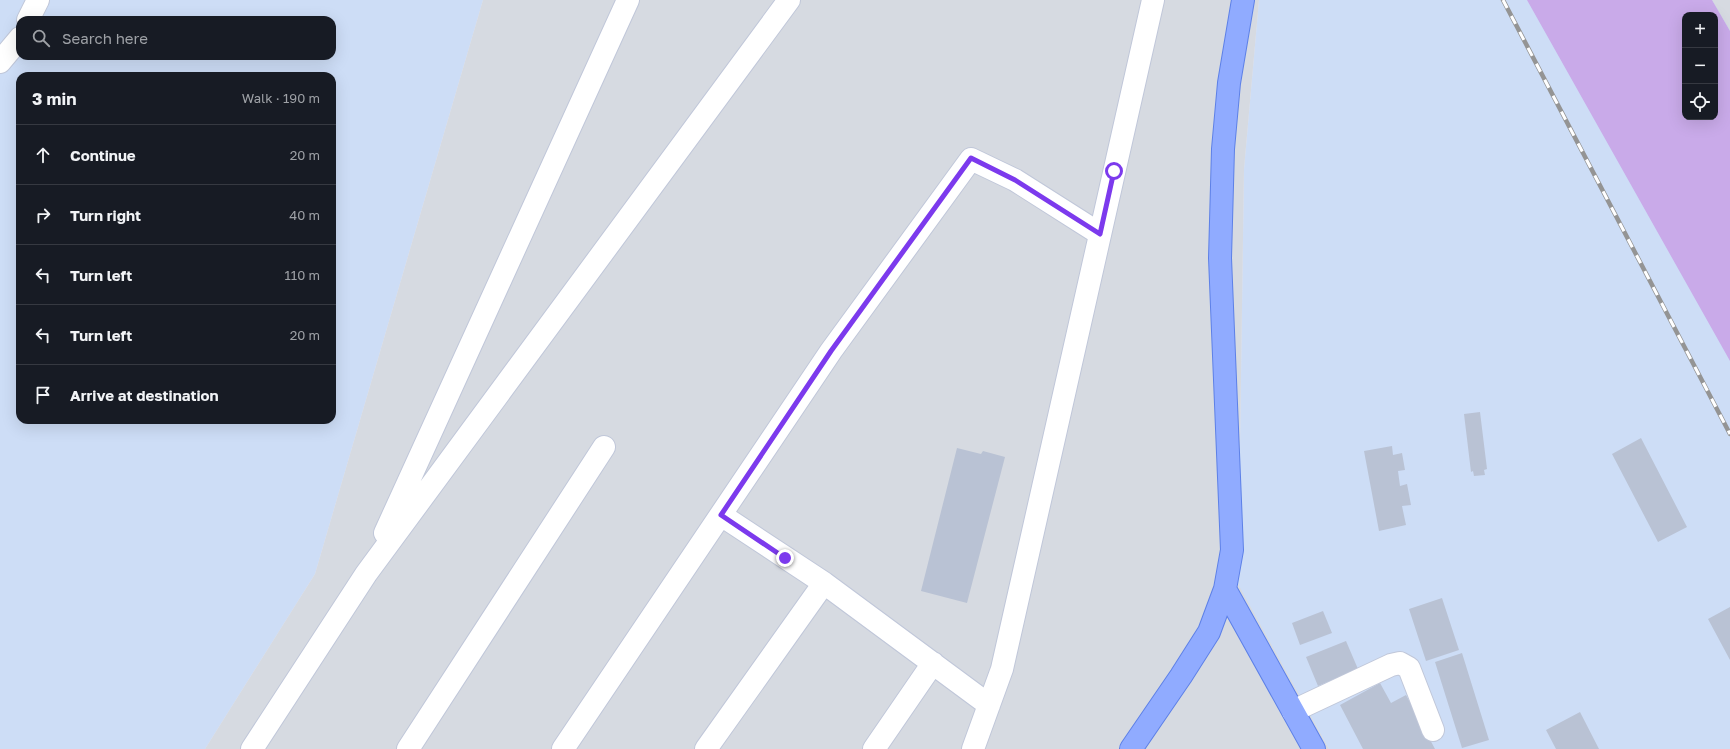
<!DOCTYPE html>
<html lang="en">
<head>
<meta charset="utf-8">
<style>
  :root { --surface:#171b24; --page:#20242c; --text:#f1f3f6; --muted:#9ea1a6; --line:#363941 }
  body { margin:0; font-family:"Golos Text",sans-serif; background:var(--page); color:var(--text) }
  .controls { position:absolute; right:12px; top:12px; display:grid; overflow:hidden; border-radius:8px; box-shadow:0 4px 16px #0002 }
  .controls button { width:36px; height:36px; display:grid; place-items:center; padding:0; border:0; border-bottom:1px solid var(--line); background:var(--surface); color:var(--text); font:20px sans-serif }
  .stop { position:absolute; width:12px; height:12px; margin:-9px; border:3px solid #7c3aed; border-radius:50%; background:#fff }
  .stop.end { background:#7c3aed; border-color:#fff; box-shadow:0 1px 4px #0008 }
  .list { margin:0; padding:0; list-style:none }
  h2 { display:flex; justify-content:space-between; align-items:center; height:52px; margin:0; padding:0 16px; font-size:17px }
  h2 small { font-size:13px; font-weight:400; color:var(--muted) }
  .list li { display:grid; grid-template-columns:26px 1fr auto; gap:12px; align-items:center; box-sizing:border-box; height:60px; padding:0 16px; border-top:1px solid var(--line) }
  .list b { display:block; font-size:15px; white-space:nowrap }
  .list em { font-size:13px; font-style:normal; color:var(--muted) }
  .icon { flex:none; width:22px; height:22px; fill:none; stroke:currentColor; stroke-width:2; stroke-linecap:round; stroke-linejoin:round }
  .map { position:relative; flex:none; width:1730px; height:749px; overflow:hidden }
  .search { position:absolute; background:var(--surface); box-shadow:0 4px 16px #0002; left:16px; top:16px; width:320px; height:44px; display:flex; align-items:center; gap:10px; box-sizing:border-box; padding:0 14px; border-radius:12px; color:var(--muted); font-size:15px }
  .panel { position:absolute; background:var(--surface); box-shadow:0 4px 16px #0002; left:16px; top:72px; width:320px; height:352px; border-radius:12px }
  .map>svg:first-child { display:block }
  .commercial { fill:#cdddf6; fill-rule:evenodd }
  .industrial { fill:#d6dae1 }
  .green { fill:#c9aae9; fill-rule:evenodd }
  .building { fill:#b9c2d4 }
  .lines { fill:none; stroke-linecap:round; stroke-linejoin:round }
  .minor-casing { stroke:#c0c7d9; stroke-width:24 }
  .major-casing { stroke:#5d80e7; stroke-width:24 }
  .minor { stroke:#fff; stroke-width:22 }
  .major { stroke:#90abff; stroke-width:22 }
  .rail-casing { stroke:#949494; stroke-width:4.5 }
  .rail { stroke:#fff; stroke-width:3; stroke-dasharray:9; stroke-linecap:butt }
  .route { stroke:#7c3aed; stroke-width:5 }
</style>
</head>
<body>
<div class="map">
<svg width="1730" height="749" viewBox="0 0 1730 749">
  <rect width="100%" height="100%" fill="#e4e7f3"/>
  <!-- commercial -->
  <path class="commercial" d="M0 0H483L315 574 205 749H0ZM20 20H332V56H20ZM20 76H332V420H20Z
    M1259 0H1730V749H1329L1238 585 1244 169ZM1685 15H1715V117H1685Z"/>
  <!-- industrial -->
  <path class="industrial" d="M483 0H1259L1244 169 1238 584 1329 749H205L315 574Z
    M1712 0H1730V31Z"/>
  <!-- green -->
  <path class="green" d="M1527 0H1712L1730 31V361ZM1685 15H1715V117H1685Z"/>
  <!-- building -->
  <path class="building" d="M1480 412 1487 469 1484 470 1485 475 1474 476 1473 471 1471 472 1464 414Z
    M1641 438 1687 527 1658 542 1612 454Z
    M1392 446 1393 455 1402 453 1405 470 1398 471 1400 486 1407 484 1411 505 1402 506 1406 525 1379 531 1364 451Z
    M957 448 981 454 983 451 1005 457 967 603 921 591Z
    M1442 598 1459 650 1426 661 1409 609Z
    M1730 607V660L1708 619Z
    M1323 611 1332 633 1300 645 1292 623Z
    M1346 641 1358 669 1318 686 1306 657Z
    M1462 653 1489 740 1462 748 1435 662Z
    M1380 683 1391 703 1406 695 1435 749H1363L1340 705Z
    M1580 712 1599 749H1556L1546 730Z"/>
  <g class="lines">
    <defs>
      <path id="minor" d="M28 20 38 0
        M0 62 20 38
        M721 515 824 583 989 705
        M385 533 628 0
        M1293 711 1391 665 1400 663 1409 668 1433 730
        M252 749 366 574 789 0
        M408 749 604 447
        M563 749 831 351 971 159 1015 180 1100 234
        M706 749 824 583
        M874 749 933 663
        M973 749 1002 669 1153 0"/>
      <path id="major" d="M1225 589 1314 749
        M1131 749 1181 676 1209 632 1225 589 1232 550 1220 258 1223 149 1229 83 1243 0"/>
    </defs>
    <!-- minor casing -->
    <use href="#minor" class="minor-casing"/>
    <!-- major casing -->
    <use href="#major" class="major-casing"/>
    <!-- minor -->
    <use href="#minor" class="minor"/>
    <!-- major -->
    <use href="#major" class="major"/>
    <defs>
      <path id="rail" d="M1503 0 1730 434"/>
    </defs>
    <!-- rail casing -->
    <use href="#rail" class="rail-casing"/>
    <!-- rail -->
    <use href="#rail" class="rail"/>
  </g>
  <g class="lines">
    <!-- route -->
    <path class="route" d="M785 558 721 515 831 351 971 158 1015 180 1100 234 1114 171"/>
  </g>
</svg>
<div class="controls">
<button>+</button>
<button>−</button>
<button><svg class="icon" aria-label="locate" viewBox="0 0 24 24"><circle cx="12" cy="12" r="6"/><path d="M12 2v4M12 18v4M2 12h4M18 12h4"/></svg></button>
</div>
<div class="stop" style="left:1114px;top:171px"></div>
<div class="stop end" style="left:785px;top:558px"></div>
<div class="search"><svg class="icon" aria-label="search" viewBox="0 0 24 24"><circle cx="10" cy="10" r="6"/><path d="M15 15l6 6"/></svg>Search here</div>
<section class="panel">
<h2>3 min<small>Walk · 190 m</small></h2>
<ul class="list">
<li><svg class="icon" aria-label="ahead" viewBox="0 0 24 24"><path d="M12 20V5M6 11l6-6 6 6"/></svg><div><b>Continue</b></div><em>20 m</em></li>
<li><svg class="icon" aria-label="right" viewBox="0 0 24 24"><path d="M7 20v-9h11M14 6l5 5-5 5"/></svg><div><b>Turn right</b></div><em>40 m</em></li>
<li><svg class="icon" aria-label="left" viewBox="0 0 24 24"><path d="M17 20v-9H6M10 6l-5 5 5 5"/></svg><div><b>Turn left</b></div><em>110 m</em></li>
<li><svg class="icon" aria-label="left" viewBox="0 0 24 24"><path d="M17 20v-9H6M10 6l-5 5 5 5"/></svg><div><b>Turn left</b></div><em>20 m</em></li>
<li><svg class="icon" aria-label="arrive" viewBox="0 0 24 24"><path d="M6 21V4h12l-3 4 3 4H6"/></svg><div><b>Arrive at destination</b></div></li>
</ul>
</section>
</div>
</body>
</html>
